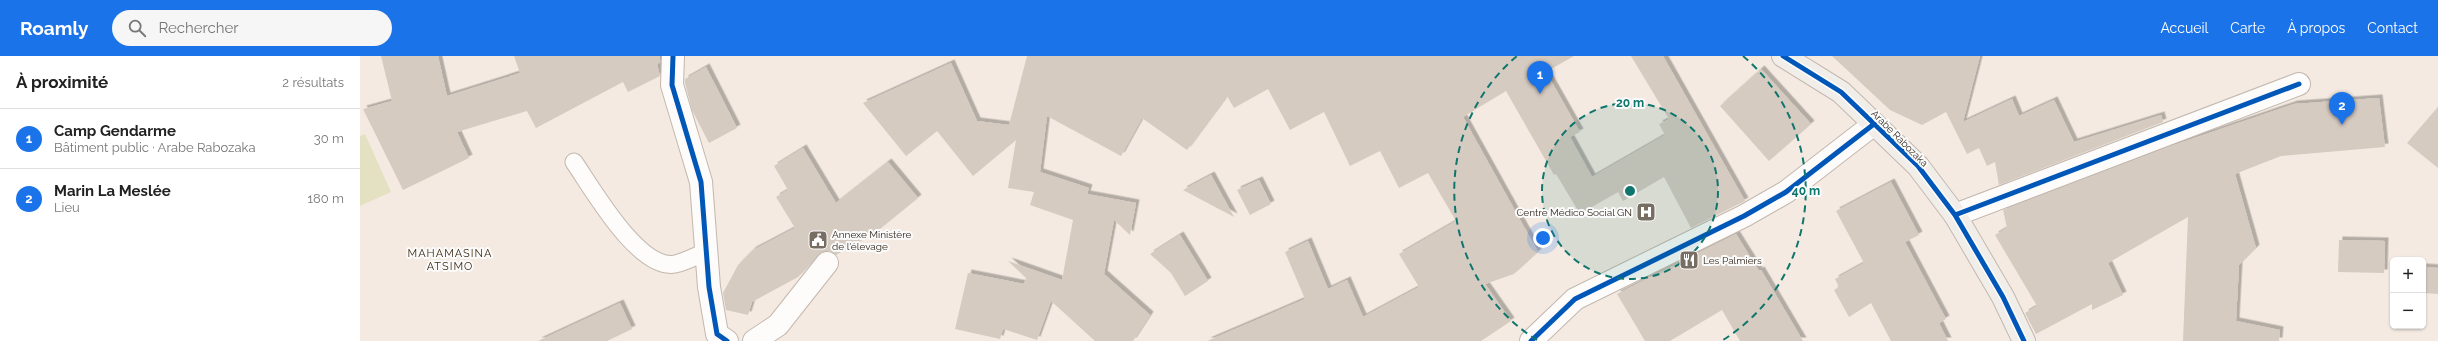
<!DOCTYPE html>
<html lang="fr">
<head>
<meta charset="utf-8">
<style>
  :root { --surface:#fff; --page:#f6f6f6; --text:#222; --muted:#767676; --line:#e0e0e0; --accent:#1a73e8 }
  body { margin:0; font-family:Raleway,sans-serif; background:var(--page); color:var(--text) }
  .controls { position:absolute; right:12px; bottom:12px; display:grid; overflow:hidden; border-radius:6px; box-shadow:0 1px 3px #0004 }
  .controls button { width:36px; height:36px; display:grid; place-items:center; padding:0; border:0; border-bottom:1px solid var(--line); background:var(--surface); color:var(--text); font:20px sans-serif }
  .you { position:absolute; left:1183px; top:182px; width:14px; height:14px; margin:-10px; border:3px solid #fff; border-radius:50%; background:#1a73e8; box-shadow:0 0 0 6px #1a73e833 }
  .badge { display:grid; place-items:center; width:26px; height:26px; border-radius:50%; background:var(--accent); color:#fff; font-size:13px; font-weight:700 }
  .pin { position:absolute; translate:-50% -33px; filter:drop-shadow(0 1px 2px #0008) }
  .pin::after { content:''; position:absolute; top:21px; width:14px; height:12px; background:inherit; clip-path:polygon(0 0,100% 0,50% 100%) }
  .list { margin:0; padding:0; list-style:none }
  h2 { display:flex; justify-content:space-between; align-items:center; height:52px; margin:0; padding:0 16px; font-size:17px }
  h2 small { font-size:13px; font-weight:400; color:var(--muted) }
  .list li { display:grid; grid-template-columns:26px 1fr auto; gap:12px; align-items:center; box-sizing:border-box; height:60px; padding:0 16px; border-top:1px solid var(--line) }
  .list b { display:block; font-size:15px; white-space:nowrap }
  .list p { margin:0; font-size:13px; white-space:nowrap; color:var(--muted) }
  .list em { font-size:13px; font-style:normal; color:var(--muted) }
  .icon { flex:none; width:22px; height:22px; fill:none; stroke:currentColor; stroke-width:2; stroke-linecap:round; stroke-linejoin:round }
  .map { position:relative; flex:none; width:2078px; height:285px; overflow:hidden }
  header { display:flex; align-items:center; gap:24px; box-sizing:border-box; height:56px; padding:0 20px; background:var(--accent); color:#fff }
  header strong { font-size:19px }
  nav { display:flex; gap:22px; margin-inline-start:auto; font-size:14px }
  .search { width:280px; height:36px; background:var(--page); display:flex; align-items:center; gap:10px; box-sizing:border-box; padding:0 14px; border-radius:22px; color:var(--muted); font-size:15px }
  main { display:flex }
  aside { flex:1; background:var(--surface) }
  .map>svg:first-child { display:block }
  .green { fill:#e4e1c3 }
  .building { fill:#d6cbc1; filter:url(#shadow) }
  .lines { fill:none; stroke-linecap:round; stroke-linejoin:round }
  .lane-casing { stroke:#c2b8af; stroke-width:19 }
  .street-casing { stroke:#c2b8af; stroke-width:24 }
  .secondary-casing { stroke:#c2b8af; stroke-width:24 }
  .lane { stroke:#fdfcfa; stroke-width:17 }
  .street { stroke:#fdfcfa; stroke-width:22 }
  .secondary { stroke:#f1eeea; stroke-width:22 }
  .cycleway-casing { stroke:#fbfbfb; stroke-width:8 }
  .cycleway { stroke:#0057b8; stroke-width:5 }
  .ring { fill:none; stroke:#0f766e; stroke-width:2; stroke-dasharray:7 5 }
  .labels { text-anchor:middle; stroke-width:4; stroke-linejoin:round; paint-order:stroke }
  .street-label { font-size:10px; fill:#34291f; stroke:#fbfbfb }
  .poi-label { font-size:10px; fill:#34291f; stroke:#fbfbfb; text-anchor:start }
  .neighbourhood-label { font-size:11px; letter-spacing:1px; fill:#422c14; stroke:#fbfbfb }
  .centre { fill:#0f766e; stroke:#fbfbfb; stroke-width:2 }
  .ring-label { font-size:12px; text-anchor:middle; font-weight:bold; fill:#0f766e; stroke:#fbfbfb; stroke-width:4; stroke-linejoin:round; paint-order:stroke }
</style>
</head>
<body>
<header>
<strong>Roamly</strong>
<div class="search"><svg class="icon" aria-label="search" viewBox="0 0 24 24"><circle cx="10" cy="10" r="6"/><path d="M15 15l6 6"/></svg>Rechercher</div>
<nav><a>Accueil</a><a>Carte</a><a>À propos</a><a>Contact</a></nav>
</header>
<main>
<aside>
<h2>À proximité<small>2 résultats</small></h2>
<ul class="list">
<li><span class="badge">1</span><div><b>Camp Gendarme</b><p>Bâtiment public · Arabe Rabozaka</p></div><em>30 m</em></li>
<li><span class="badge">2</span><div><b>Marin La Meslée</b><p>Lieu</p></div><em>180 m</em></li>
</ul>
</aside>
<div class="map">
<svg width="2078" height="285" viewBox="0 0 2078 285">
  <defs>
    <filter id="shadow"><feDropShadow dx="3.5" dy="-3.5" stdDeviation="0" flood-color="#0004"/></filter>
  </defs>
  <rect width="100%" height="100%" fill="#f4eae1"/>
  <!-- green -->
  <path class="green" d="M5 78 31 136 0 150V80Z"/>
  <!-- building -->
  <path class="building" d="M21 0H78L87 40 160 17 154 0H300V6L297 8 300 20 268 36 263 26 176 72 167 55 97 76 109 102 43 134 3 53 32 45Z
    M667 0H1214L1186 16 1220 76 1210 81 1232 121 1305 79 1299 68 1309 63 1271 0H1303L1385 145 1331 172 1304 121 1263 145 1258 136 1220 158 1196 118 1194 119 1146 35 1103 61 1178 196 1154 218 1125 228 1151 265 1121 285H847L945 243 925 196 948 185 968 233 987 224 1003 261 1059 231 1039 198 1096 165 1068 117 1039 132 1020 95 990 110 964 56 930 74 908 33 874 52 867 40 827 94 782 62 761 100 687 60 680 116 729 132 727 138 776 147 770 179 754 164 744 218 790 259 773 285H735L691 245 677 284 643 273 640 283 595 273 608 217 664 228 666 222 648 205 702 224 713 164 670 149 674 136 648 132 656 84 613 120 577 75 546 100 503 47 591 7 617 65 649 69Z
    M1472 0H1620L1603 66 1652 43 1659 60 1694 44 1714 86 1801 59 1803 66 1639 129 1635 106 1627 110 1619 92 1607 98 1586 56 1562 69 1530 54Z
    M346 11 377 72 349 87 332 54 325 27V23Z
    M1401 13 1451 68 1409 105 1360 50Z
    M2019 42 2025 91 1921 100 1875 118 1896 192 1879 209 1876 265 1920 274 1919 285H1823L1828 161 1748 207 1763 239 1732 254V248L1676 278 1665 257 1677 250 1635 179 1647 172 1643 154 1811 90 1934 48Z
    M2078 51V112L2047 87Z
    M443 92 476 147 528 106 558 142 515 177 476 199 469 195 462 196 438 221 392 246 388 259 366 254 363 237 378 209 393 194 435 172 416 141 428 134 414 110Z
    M851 119 874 161 823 134Z
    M899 124 911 148 890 159 877 134Z
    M1531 126 1559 179 1545 186 1586 263 1579 267 1588 285H1531L1511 247 1489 261 1474 234 1479 231 1475 223 1504 207 1476 155Z
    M1376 178 1399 215 1401 214 1443 285H1380L1362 254 1310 285H1285L1257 238Z
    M820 179 848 225 825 240 811 217 790 198Z
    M1979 184 2025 185 2024 217 1978 216Z
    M2031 211H2033V234H2031Z
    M2063 211 2078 212V238L2063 237Z
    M260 247 272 273 247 285H178Z"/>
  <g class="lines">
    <defs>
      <path id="lane" d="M214 106C232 132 279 215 315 208 325 206 336 200 346 196"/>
      <path id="street" d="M313 0 312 29 341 126 349 231 357 278 367 285
        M1595 159 1939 28
        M394 285 418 269 467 207
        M1171 285 1215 243 1384 160 1426 136 1514 68"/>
      <path id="secondary" d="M1423 0 1481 36 1558 110 1595 159 1643 241 1664 285"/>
    </defs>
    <!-- lane casing -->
    <use href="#lane" class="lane-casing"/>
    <!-- street casing -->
    <use href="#street" class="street-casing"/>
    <!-- secondary casing -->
    <use href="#secondary" class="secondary-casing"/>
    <!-- lane -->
    <use href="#lane" class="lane"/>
    <!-- street -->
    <use href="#street" class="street"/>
    <!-- secondary -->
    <use href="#secondary" class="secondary"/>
    <defs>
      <path id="cycleway" d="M313 0 312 29 341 126 349 231 357 278 367 285
        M1423 0 1481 36 1558 110 1595 159 1643 241 1664 285
        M1595 159 1939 28
        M1171 285 1215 243 1384 160 1426 136 1514 68"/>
    </defs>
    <!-- cycleway casing -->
    <use href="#cycleway" class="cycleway-casing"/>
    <!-- cycleway -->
    <use href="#cycleway" class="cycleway"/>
  </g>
  <!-- distance rings -->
  <circle cx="1270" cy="135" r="88" fill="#0f766e" fill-opacity=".12"/>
  <g class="ring">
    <circle cx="1270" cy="135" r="88"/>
    <path d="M1177 284A176 176 0 0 1 1157 0M1383 0A176 176 0 0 1 1363 284"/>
  </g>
  <!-- icons -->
  <defs>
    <symbol id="hospital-square" viewBox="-11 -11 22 22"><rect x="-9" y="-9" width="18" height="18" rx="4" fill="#776d63" stroke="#fbfbfb"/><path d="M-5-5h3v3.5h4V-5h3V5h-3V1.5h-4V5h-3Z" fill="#fff"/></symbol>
    <symbol id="civic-square" viewBox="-11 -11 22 22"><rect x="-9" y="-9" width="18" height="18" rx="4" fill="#776d63" stroke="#fbfbfb"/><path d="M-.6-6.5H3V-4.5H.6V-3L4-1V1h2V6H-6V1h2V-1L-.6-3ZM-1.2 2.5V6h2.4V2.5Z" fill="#fff"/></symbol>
    <symbol id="restaurant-square" viewBox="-11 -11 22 22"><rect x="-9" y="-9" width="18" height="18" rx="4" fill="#776d63" stroke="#fbfbfb"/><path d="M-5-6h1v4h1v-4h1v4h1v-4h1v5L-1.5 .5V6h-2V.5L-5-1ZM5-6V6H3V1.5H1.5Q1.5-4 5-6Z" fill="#fff"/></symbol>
  </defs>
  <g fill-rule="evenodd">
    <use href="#hospital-square" x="1275" y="145" width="22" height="22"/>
    <use href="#civic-square" x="447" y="173" width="22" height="22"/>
    <use href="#restaurant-square" x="1318" y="193" width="22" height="22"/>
  </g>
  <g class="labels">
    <!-- street labels -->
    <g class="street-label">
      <text transform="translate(1540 82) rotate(45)" y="4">Arabe Rabozaka</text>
    </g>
    <!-- poi labels -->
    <g class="poi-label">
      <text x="1272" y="160" text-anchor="end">Centre Médico Social GN</text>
      <text x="472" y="182">Annexe Ministère<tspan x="472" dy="12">de l'élevage</tspan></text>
      <text x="1343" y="208">Les Palmiers</text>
    </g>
    <!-- neighbourhood labels -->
    <g class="neighbourhood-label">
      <text x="90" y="201">MAHAMASINA<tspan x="90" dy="13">ATSIMO</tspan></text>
    </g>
  </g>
  <circle cx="1270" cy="135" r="6" class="centre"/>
  <g class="ring-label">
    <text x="1270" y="51">20 m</text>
    <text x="1446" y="139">40 m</text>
  </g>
</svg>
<div class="controls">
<button>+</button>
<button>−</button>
</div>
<div class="you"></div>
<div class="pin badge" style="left:1180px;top:38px">1</div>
<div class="pin badge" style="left:1982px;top:69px">2</div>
</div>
</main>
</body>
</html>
